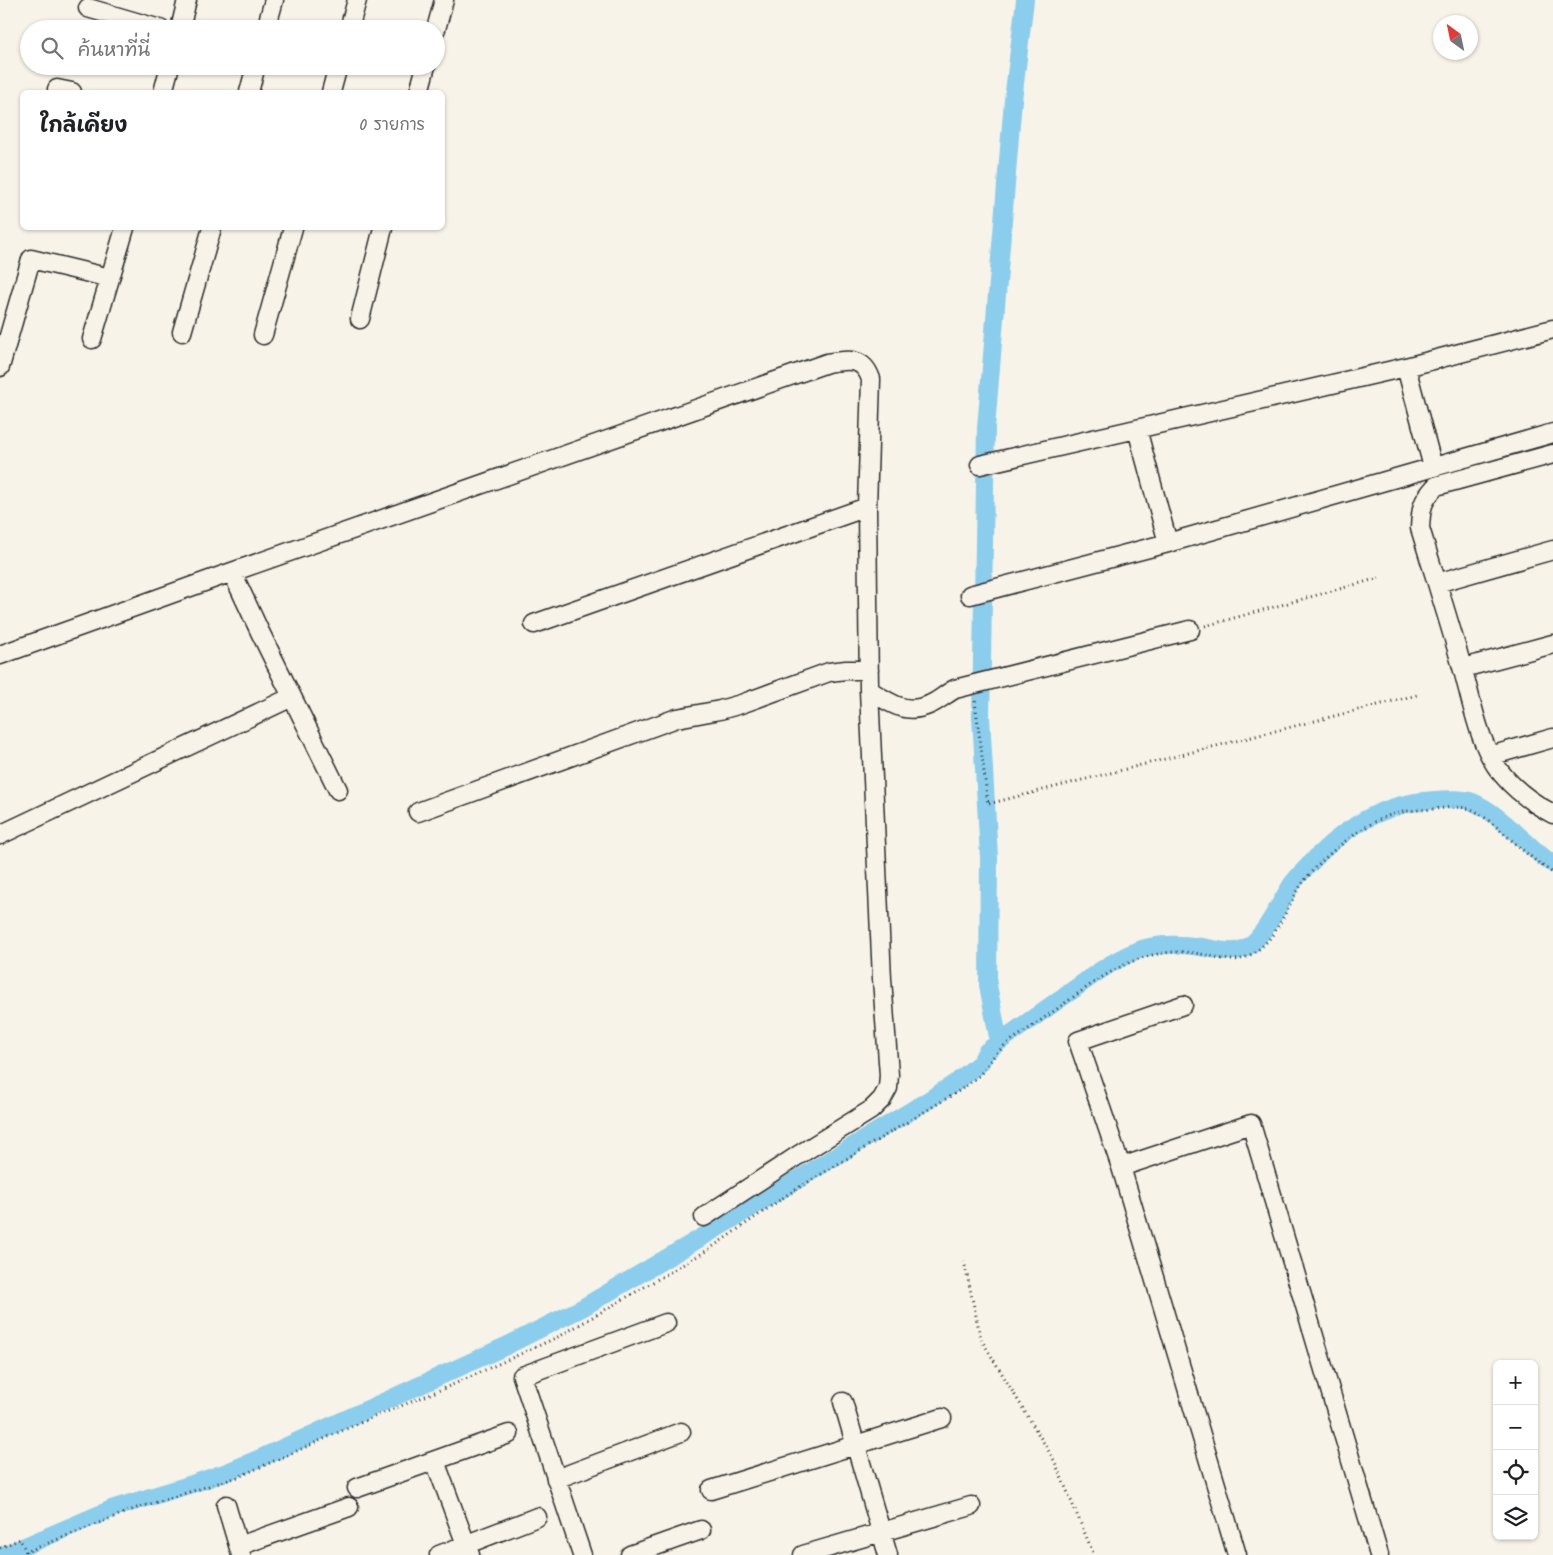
<!DOCTYPE html>
<html lang="th">
<head>
<meta charset="utf-8">
<style>
  :root { --surface:#fff; --page:#f6f6f6; --text:#202124; --muted:#757577; --line:#e0e0e0 }
  body { margin:0; font-family:Kalam,"Playpen Sans Thai",sans-serif; background:var(--page); color:var(--text) }
  .controls { position:absolute; right:15px; bottom:15px; display:grid; overflow:hidden; border-radius:8px; box-shadow:0 1px 4px #0004 }
  .controls button { width:45px; height:45px; display:grid; place-items:center; padding:0; border:0; border-bottom:1px solid var(--line); background:var(--surface); color:var(--text); font:25px sans-serif }
  .compass { position:absolute; left:1433px; top:15px; width:45px; height:45px; border-radius:50%; background:var(--surface); box-shadow:0 1px 4px #0004; rotate:327deg }
  .list { margin:0; padding:0; list-style:none }
  h2 { display:flex; justify-content:space-between; align-items:center; height:65px; margin:0; padding:0 20px; font-size:21px }
  h2 small { font-size:16px; font-weight:400; color:var(--muted) }
  .icon { flex:none; width:28px; height:28px; fill:none; stroke:currentColor; stroke-width:2; stroke-linecap:round; stroke-linejoin:round }
  .map { position:relative; flex:none; width:1553px; height:1555px; overflow:hidden }
  .search { position:absolute; background:var(--surface); box-shadow:0 1px 4px #0004; left:20px; top:20px; width:425px; height:55px; display:flex; align-items:center; gap:12px; box-sizing:border-box; padding:0 18px; border-radius:28px; color:var(--muted); font-size:19px }
  .panel { position:absolute; background:var(--surface); box-shadow:0 1px 4px #0004; left:20px; top:90px; width:425px; height:140px; border-radius:8px }
  .map>svg:first-child { display:block }
  .lines { fill:none; stroke-linecap:round; stroke-linejoin:round }
  .canal { stroke:#8bcdec; stroke-width:18 }
  .minor-casing { stroke:#2b2b2b; stroke-width:21 }
  .path { stroke:#2b2b2b; stroke-width:3; stroke-dasharray:1 4; stroke-linecap:butt }
  .minor { stroke:#f7f3e8; stroke-width:18 }
</style>
</head>
<body>
<div class="map">
<svg width="1553" height="1555" viewBox="0 0 1553 1555">
  <rect width="100%" height="100%" fill="#f7f3e8"/>
  <filter id="ink" filterUnits="userSpaceOnUse"><feTurbulence type="fractalNoise" baseFrequency=".02" numOctaves="2"/><feDisplacementMap in="SourceGraphic" scale="10" xChannelSelector="R" yChannelSelector="G"/><feConvolveMatrix kernelMatrix="1 2 1 2 8 2 1 2 1" color-interpolation-filters="sRGB"/></filter>
  <g filter="url(#ink)">
    <g class="lines">
      <!-- canal -->
      <path class="canal" d="M999 1042 988 985 989 857 981 717 986 428 1013 100 1025 0
        M4 1555 114 1508 189 1485 227 1472 265 1456 506 1346 582 1308 736 1217 927 1101 958 1081 981 1062 986 1052 999 1042C1024 1025 1048 1007 1073 990 1092 976 1112 961 1134 952 1154 943 1180 944 1201 947 1217 949 1234 956 1249 946 1265 935 1281 901 1292 884 1296 878 1302 872 1307 867 1337 833 1377 806 1423 801 1440 800 1464 796 1479 805 1497 814 1519 836 1535 850 1541 855 1546 860 1553 864"/>
      <defs>
        <path id="minor" d="M88 8 160 29
          M180 29 187 0
          M266 29 274 0
          M349 29 357 0
          M436 29 444 0
          M57 89 72 92
          M163 92 170 66
          M249 92 256 66
          M331 92 338 66
          M419 92 426 66
          M360 319 383 228
          M182 332 212 228
          M263 335 293 228
          M92 339 125 228
          M0 367 31 259 110 278
          M1406 367 1433 467
          M1137 429 1168 543
          M1553 454 1436 486C1422 501 1421 507 1420 528 1434 574 1449 621 1462 667 1472 701 1479 747 1502 774 1516 791 1534 804 1553 814
          M980 465 1406 367 1553 329
          M232 572 260 632 338 790
          M1437 583 1553 550
          M970 595 1168 543 1553 433
          M534 624 867 507
          M0 655 232 572 827 363C847 360 863 356 871 379L867 507 869 690 882 979 889 1075 888 1088 882 1099 871 1110 797 1156 704 1217
          M1463 668 1553 644
          M869 690C890 703 906 716 931 704 940 700 947 693 955 689L1190 630
          M1490 756 1553 738
          M418 812 677 718 720 710 741 704 829 672 846 670H869
          M0 835 292 697
          M1183 1005 1078 1041 1121 1167 1237 1555
          M1121 1167 1251 1124 1379 1555
          M843 1402 888 1555
          M435 1461 470 1555
          M556 1479 681 1432
          M357 1488 509 1434
          M711 1490 942 1418
          M226 1505 241 1555
          M239 1546 349 1507
          M439 1555 537 1517
          M582 1555 522 1376 666 1323
          M630 1555 701 1530
          M803 1555 971 1506"/>
      </defs>
      <!-- minor casing -->
      <use href="#minor" class="minor-casing"/>
      <!-- path -->
      <path class="path" d="M1205 626 1379 578
        M975 701 988 804 1417 695
        M964 1261 981 1339 1054 1460 1094 1555
        M0 1548 20 1539 26 1552 134 1509 238 1477 369 1419 452 1385 560 1336 708 1250 790 1193 959 1091 979 1076 994 1056 1005 1045C1024 1032 1043 1019 1061 1006 1093 983 1124 958 1164 953 1177 951 1192 952 1205 955 1220 957 1231 964 1246 957 1277 943 1284 910 1302 884 1318 860 1366 821 1394 814 1407 810 1422 810 1435 809 1447 808 1461 805 1473 810 1483 815 1491 823 1500 830 1517 845 1534 861 1553 873"/>
      <!-- minor -->
      <use href="#minor" class="minor"/>
    </g>
  </g>
</svg>
<div class="controls">
<button>+</button>
<button>−</button>
<button><svg class="icon" aria-label="locate" viewBox="0 0 24 24"><circle cx="12" cy="12" r="6"/><path d="M12 2v4M12 18v4M2 12h4M18 12h4"/></svg></button>
<button><svg class="icon" aria-label="layers" viewBox="0 0 24 24"><path d="M12 4l9 5-9 5-9-5zM3 14l9 5 9-5"/></svg></button>
</div>
<svg class="compass" viewBox="-18 -18 36 36"><path d="M0-13l5 13h-10z" fill="#e53935"/><path d="M0 13l5-13h-10z" fill="#757577"/></svg>
<div class="search"><svg class="icon" aria-label="search" viewBox="0 0 24 24"><circle cx="10" cy="10" r="6"/><path d="M15 15l6 6"/></svg>ค้นหาที่นี่</div>
<section class="panel">
<h2>ใกล้เคียง<small>0 รายการ</small></h2>
<ul class="list">
</ul>
</section>
</div>
</body>
</html>
